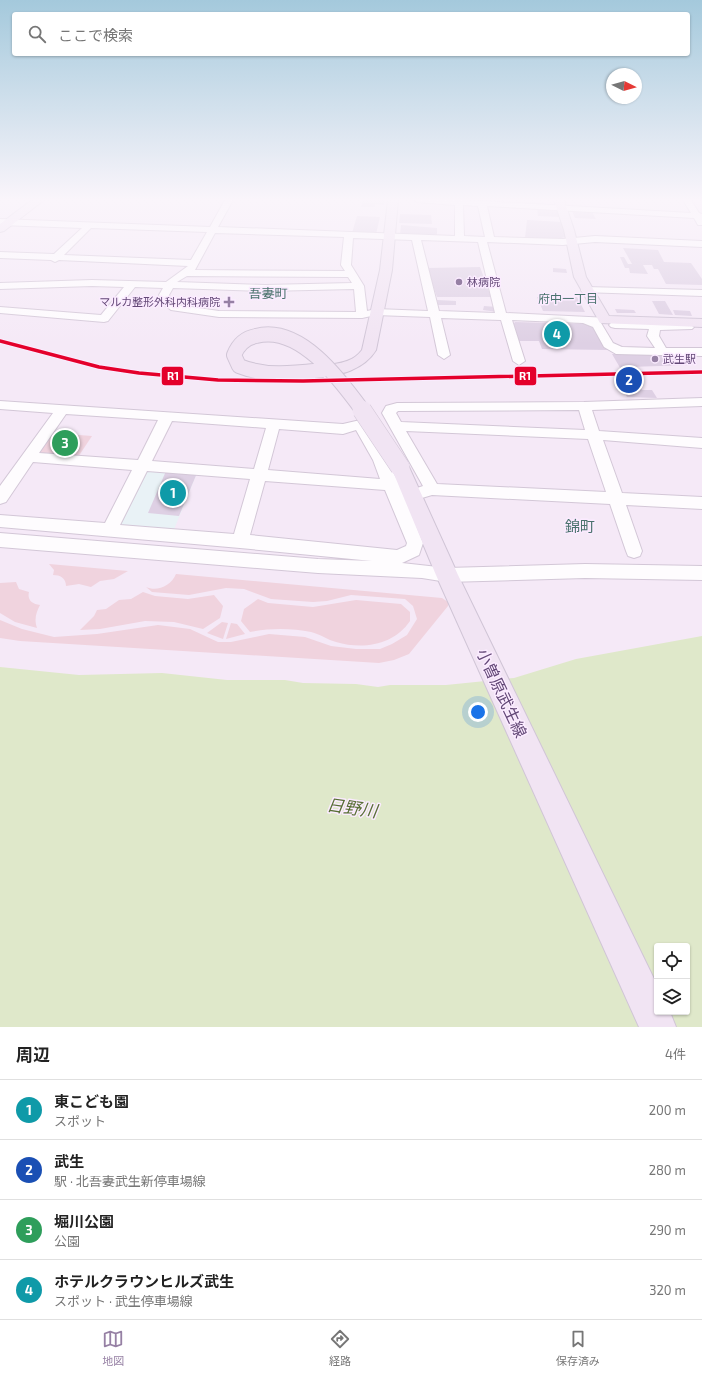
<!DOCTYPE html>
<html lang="ja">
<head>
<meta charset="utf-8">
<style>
  :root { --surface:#fff; --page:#f2f2f2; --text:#222; --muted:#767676; --line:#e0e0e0; --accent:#9680a4 }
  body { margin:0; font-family:"Exo 2","Noto Sans JP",sans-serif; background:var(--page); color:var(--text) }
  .controls { position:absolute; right:12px; bottom:12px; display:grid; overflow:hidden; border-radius:4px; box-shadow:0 1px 3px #0004 }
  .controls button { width:36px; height:36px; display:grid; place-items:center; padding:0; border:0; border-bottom:1px solid var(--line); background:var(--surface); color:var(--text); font:20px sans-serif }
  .compass { position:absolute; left:606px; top:68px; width:36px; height:36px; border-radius:50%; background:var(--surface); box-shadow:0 1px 3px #0004; rotate:95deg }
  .you { position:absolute; left:478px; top:712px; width:14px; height:14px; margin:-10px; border:3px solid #fff; border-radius:50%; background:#1a73e8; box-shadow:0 0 0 6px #1a73e833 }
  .badge { display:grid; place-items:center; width:26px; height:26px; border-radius:50%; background:var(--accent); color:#fff; font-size:13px; font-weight:700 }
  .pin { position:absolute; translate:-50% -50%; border:2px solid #fff; box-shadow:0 1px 4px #0006 }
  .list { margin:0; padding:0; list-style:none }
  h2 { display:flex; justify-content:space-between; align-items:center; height:52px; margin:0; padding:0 16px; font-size:17px }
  h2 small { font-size:13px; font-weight:400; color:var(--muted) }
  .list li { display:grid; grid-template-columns:26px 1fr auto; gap:12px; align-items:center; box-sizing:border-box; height:60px; padding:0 16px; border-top:1px solid var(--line) }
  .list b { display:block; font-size:15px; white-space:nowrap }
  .list p { margin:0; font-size:13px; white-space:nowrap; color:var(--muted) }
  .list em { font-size:13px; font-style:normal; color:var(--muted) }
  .icon { flex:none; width:22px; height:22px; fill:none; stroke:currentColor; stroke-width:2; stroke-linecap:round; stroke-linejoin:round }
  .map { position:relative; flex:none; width:702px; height:1027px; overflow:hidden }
  .search { position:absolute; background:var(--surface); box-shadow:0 1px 3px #0004; left:12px; right:12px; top:12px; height:44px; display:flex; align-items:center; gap:10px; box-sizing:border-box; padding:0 14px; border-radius:4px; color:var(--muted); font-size:15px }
  .sheet { height:292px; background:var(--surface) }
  nav { display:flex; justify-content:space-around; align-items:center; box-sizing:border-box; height:56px; border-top:1px solid var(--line); background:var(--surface); font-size:11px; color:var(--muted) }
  nav a { display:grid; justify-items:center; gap:2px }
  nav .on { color:var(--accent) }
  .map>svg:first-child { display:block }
  .education { fill:#e9f2f6 }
  .green { fill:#f0d3de }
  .water { fill:#dfe8ca; fill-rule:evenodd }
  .building { fill:#ded0e4 }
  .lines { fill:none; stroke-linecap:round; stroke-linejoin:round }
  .minor-casing { stroke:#d3c7d7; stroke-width:2 }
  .major-casing { stroke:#d0c5d6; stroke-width:2 }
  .minor { fill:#fefcfe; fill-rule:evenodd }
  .major { fill:#f1e4f3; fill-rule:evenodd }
  .major-bridge-far1-casing { stroke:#d0c5d6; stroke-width:16; stroke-linecap:butt }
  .major-bridge-casing { stroke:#d0c5d6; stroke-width:20; stroke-linecap:butt }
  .major-bridge-far1 { stroke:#f1e4f3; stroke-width:14 }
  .major-bridge { stroke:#f1e4f3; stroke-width:19 }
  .rail-1-casing { stroke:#fbebff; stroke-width:5.5 }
  .rail-1 { stroke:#e4002b; stroke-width:3.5 }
  .poi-dot { fill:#9680a4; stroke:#fbebff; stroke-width:1.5 }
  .labels { text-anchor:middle; stroke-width:3; stroke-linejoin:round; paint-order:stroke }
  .far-poi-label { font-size:11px; fill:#634877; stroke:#fbebff; text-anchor:start }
  .far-neighbourhood-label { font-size:12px; fill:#4a726d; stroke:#fbebff }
  .far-quarter-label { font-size:13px; fill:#4a726d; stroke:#fbebff }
  .quarter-label { font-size:15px; fill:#4a726d; stroke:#fbebff }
  .near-street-label { font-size:16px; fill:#634877; stroke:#fbebff }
  .near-water-label { font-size:17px; font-style:italic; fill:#586f35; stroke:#fbebff }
  .line-badge { stroke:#fbebff; stroke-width:1.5 }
  .badge-label { font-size:11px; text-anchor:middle; font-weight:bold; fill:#fff }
</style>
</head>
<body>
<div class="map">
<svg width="702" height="1027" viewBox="0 0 702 1027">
  <rect width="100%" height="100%" fill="#f5e9f7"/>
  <!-- education -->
  <path class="education" d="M146 469 197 473 173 532 119 529 117 524Z"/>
  <!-- green -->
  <path class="green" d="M53 433 92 436 78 457 41 454 38 450Z
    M49 564 128 571 114 579 100 581 91 587 79 584 66 586C66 578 60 575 53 575L54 570Z
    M176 574 442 598 448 602V606L409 654 394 660 379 663 20 641 0 638V620L22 629 54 637 97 634 158 625 190 629 218 642H231L269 634 305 637 331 646 356 649H380L392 644 407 635 417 619 413 606 405 599 351 595 327 601 313 602 271 599 244 589 226 588 189 595 152 592 146 587C157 592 171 586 176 574Z
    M16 582 19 589 29 592C27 600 32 604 40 605 36 613 34 619 37 628L15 622 0 613V583Z
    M143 592 155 596 188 599 214 595 223 606 220 618 203 629 174 622 145 621 100 629 80 630 94 616 97 610 106 609 119 600 131 599Z
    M258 599 268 603 313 607 356 600 401 604 410 612V621C394 645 363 650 336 642 328 640 320 634 311 632 292 628 269 628 250 632L241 621 244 609Z
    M222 622 228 623 223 639 207 633Z
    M231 623 237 624 245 634 226 639Z"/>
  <!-- water -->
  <path class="water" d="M702 636V1027H0V667L79 675 162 673 227 680H285L303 683 356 684 378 687 390 685H446L514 678 576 659ZM657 946H687V1012H657Z"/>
  <!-- building -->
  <path class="building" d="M363 200H385L384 205 375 204V207H361Z
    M537 209 559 210 562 217 538 216Z
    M572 211 592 212 596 219 575 218Z
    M400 214 431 215 432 224 399 223Z
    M357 216 380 217 376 234 352 233Z
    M527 220 562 222 566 237 557 239 525 238Z
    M401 225 437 228V237L400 235Z
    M623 248 658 250 664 262 691 263 702 279V285L666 284 658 269H654L652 265H643L648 274 630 273 629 268H625L620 257H624L628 264H632Z
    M480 267 491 297H437L427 268Z
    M553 268 566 269 567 273 553 272Z
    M537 297H577L585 312 543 311Z
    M437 300 456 301V305H438Z
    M652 301H665L673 315 659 314Z
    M484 306 497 307V312L483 310Z
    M615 309 634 310 636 313H617Z
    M673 310 690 311 692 316 675 315Z
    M515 322 584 324 596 328 608 350 542 349 539 341H517L512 326Z
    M612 354H683L691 365 628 367 642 390H652L657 398 627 397 623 390H633Z
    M166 471 197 473 179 516 148 513Z"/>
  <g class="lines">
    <defs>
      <path id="minor" d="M225 200H233L218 227 455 236V205L417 202 413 200H464L691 213 683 200H691L699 213 702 214V225H698L694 218 487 206 494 237 563 239 595 236 702 241V247L595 242 563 245 487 242 506 313 609 318 611 320 609 322 601 323 613 343 622 347 655 348 647 336 649 329 615 328 611 327 609 325 611 323 688 324 694 327 692 329 660 330 659 336 666 348H702V356L616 354 604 347 593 327 583 323 512 320 525 361 519 365 513 361 501 320 441 318 450 355 444 359 438 355 430 317 376 315 362 318 219 317 171 310 162 303 159 295 163 288 135 287 108 321 104 322 0 313V307L101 315 124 287 92 286 0 289V283L92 280 166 282 188 266 59 260 55 262 51 260 0 258V252L54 254 82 228 0 225V219L210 227ZM463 205 478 206 485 237 464 236ZM91 228 207 232 191 260 64 255ZM215 233 344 237 341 265 345 271 195 270ZM353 238 412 240 428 311 376 309 367 311 364 286 351 265ZM421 240 478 242 495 313 439 311ZM187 276 348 277 352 283 265 285 177 282ZM173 288 265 291 354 289 356 312 219 311 178 305 171 300 169 295Z
        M586 287 702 290V296L582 292 581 290 582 288Z
        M702 398V406L592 410 599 431 702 438V448L603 440 622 493 702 497V509L626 505 642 551 640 556 634 558 628 556 626 551 610 504 432 495 422 498 417 496 414 492 417 488 423 486 382 413 386 406 397 403 584 402ZM579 410 585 430 401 422 396 413 398 411ZM406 431 588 439 606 492 437 484Z
        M0 401 343 424 369 418 374 419 376 422 374 425 368 427 400 485 423 543 419 555 402 563 447 568 585 564 702 566V580L585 578 447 582 422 578 318 573 0 547V533L318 559 372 561 240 548 0 527V515L105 523 132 470 33 462 6 502 0 504V486L53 413 0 409ZM66 414 158 420 138 460 39 453ZM172 421 266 428 254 469 152 461ZM279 429 343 434 356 430 373 460 380 479 268 470ZM147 471 250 479 234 534 120 525ZM265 481 385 490 407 543 406 546 397 550 250 535Z"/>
      <path id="major" d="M32 200H44L4 231 0 232V224Z
        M388 200H398L392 270 376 350C365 368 339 379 318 373L315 370 318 367C333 363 351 365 362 350L380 270Z
        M554 200H564L574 230 586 277 609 316 702 319V327L600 323 574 277 564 230Z
        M400 460 407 462 409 467 458 575 657 985V1012H670L676 1027H639L436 575 391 467 393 462Z"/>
    </defs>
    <!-- minor casing -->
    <use href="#minor" class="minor-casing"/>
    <!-- major casing -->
    <use href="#major" class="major-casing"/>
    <!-- minor -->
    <use href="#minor" class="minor"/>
    <!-- major -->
    <use href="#major" class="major"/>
    <defs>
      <path id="major-bridge-far1" d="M323 370C295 373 266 377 239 366L234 355C238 345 245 338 256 336 300 324 341 381 363 411"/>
      <path id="major-bridge" d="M362 410 400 467"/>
    </defs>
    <!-- major-bridge-far1 casing -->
    <use href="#major-bridge-far1" class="major-bridge-far1-casing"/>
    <!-- major-bridge casing -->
    <use href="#major-bridge" class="major-bridge-casing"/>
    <!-- major-bridge-far1 -->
    <use href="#major-bridge-far1" class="major-bridge-far1"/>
    <!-- major-bridge -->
    <use href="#major-bridge" class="major-bridge"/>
    <defs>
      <path id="rail-1" d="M0 341 99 367 139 373 218 380 303 381 702 372"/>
    </defs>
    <!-- rail-1 casing -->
    <use href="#rail-1" class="rail-1-casing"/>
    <!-- rail-1 -->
    <use href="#rail-1" class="rail-1"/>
  </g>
  <!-- sky -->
  <linearGradient id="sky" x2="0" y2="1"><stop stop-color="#a4c9dc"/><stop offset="0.58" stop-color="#faf5fb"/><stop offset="1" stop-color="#faf5fb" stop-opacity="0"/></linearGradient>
  <rect width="702" height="344" fill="url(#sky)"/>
  <!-- markers -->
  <g class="poi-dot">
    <circle cx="459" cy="282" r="4"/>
    <path d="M227 296h4v4h4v4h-4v4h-4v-4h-4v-4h4z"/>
    <circle cx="655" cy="359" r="4"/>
  </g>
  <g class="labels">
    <!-- far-poi labels -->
    <g class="far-poi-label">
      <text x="467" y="286">林病院</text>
      <text x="220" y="306" text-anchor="end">マルカ整形外科内科病院</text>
      <text x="663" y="363">武生駅</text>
    </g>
    <!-- far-neighbourhood labels -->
    <g class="far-neighbourhood-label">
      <text x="568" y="303">府中一丁目</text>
    </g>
    <!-- far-quarter labels -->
    <g class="far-quarter-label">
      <text x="268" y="298">吾妻町</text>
    </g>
    <!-- quarter labels -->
    <g class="quarter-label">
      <text x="580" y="532">錦町</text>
    </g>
    <!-- near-street labels -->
    <g class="near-street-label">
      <text transform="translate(502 693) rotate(65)" y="6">小曽原武生線</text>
    </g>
    <!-- near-water labels -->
    <g class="near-water-label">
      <text transform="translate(352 808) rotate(8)" y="6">日野川</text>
    </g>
  </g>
  <g class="line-badge">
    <rect x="161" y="366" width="23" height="20" rx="4" fill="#e4002b"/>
    <rect x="514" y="366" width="23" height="20" rx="4" fill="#e4002b"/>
  </g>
  <g class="badge-label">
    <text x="173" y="380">R1</text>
    <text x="525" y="380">R1</text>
  </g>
</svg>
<div class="controls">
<button><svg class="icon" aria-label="locate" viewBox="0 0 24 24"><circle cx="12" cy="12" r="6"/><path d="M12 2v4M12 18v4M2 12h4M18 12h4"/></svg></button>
<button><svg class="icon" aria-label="layers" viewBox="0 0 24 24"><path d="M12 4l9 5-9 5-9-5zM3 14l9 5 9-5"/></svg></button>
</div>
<svg class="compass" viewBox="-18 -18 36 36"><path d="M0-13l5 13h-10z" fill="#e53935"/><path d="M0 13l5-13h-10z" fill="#767676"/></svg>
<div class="you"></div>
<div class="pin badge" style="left:173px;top:493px;background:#0f9aa8">1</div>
<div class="pin badge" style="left:629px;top:380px;background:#1a4fb4">2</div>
<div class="pin badge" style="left:65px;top:443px;background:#2e9e5b">3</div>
<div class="pin badge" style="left:557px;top:334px;background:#0f9aa8">4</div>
<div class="search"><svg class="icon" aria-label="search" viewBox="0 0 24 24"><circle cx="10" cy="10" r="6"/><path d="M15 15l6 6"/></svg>ここで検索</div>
</div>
<section class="sheet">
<h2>周辺<small>4件</small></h2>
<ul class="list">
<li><span class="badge" style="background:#0f9aa8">1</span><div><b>東こども園</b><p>スポット</p></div><em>200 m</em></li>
<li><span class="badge" style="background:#1a4fb4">2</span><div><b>武生</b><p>駅 · 北吾妻武生新停車場線</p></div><em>280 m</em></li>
<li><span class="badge" style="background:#2e9e5b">3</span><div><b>堀川公園</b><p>公園</p></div><em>290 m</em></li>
<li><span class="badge" style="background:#0f9aa8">4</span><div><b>ホテルクラウンヒルズ武生</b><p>スポット · 武生停車場線</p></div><em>320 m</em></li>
</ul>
</section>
<nav>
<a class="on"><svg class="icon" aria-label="map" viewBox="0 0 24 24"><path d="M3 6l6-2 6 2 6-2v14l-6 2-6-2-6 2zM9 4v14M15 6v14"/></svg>地図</a>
<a><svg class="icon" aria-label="directions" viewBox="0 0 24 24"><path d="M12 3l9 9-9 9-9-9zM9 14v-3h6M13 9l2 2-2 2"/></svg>経路</a>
<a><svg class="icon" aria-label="saved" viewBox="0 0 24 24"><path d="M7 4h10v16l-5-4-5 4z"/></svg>保存済み</a>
</nav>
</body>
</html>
